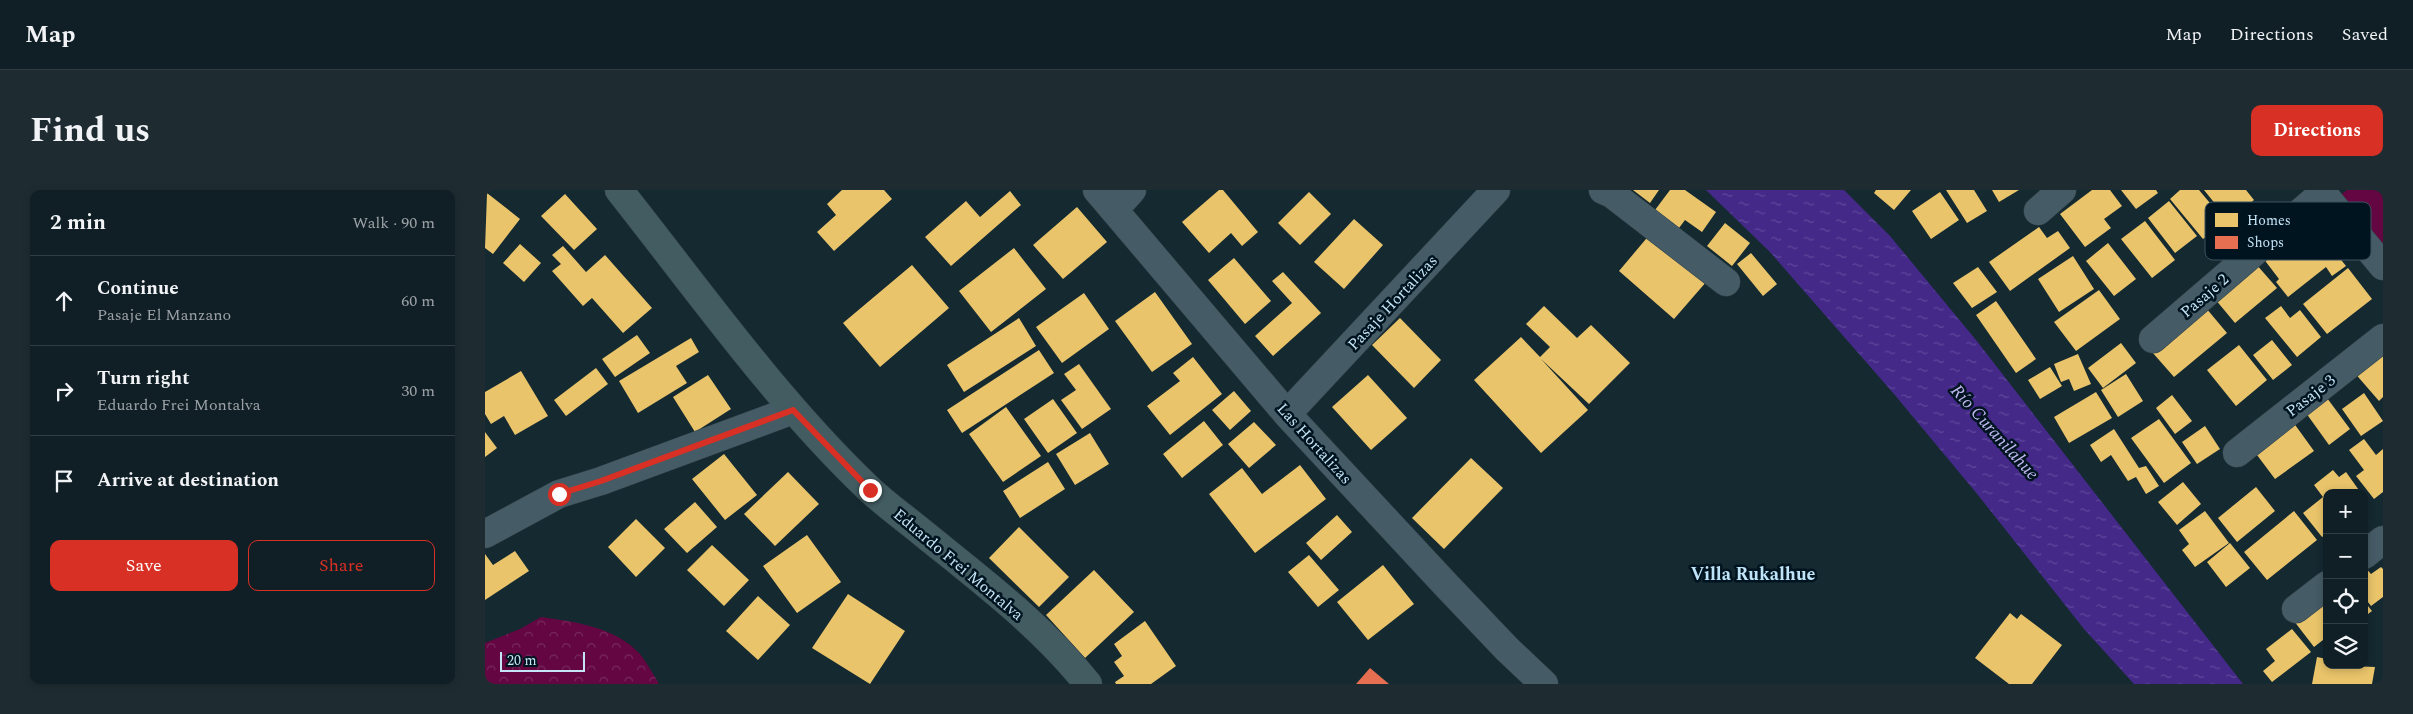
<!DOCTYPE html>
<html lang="en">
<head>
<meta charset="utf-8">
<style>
  :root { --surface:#101f25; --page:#1e2c32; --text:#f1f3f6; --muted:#9ca2a7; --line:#303d42; --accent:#d93025 }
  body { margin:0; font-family:Spectral,serif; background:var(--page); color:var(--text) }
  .controls { position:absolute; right:15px; bottom:15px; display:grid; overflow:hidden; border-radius:10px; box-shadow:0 2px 8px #0003 }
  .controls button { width:45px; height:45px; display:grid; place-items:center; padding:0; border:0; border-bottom:1px solid var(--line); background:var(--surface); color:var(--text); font:25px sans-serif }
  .scale { position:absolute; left:15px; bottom:12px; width:85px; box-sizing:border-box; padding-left:5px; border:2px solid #c5e4f5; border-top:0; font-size:14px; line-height:18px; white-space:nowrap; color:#c5e4f5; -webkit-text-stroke:4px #001420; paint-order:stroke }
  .stop { position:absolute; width:15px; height:15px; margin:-11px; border:4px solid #d93025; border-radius:50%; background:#fff }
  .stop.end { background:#d93025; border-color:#fff; box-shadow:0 1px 5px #0008 }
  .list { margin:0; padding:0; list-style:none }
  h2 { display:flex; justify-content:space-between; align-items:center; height:65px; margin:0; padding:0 20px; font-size:21px }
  h2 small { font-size:16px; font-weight:400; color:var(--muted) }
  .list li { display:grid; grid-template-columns:32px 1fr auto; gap:15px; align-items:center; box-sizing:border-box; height:90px; padding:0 20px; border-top:1px solid var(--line) }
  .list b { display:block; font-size:19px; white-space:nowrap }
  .list p { margin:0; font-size:16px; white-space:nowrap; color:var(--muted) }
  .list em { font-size:16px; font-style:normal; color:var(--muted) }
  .actions { display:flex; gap:10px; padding:15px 20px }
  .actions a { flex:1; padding:11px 0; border:1px solid var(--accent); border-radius:10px; text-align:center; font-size:18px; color:var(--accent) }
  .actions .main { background:var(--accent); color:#fff }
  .icon { flex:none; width:28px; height:28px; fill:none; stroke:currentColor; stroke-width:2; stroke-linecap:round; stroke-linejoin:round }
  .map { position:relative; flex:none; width:1898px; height:494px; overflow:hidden; border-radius:10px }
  header { display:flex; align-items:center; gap:30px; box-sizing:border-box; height:70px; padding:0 25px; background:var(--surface); border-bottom:1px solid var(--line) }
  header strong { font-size:24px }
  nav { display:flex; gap:28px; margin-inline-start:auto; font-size:18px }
  .intro { display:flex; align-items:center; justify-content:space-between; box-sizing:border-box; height:120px; padding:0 30px }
  h1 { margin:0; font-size:35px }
  .button { padding:12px 22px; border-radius:10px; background:var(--accent); color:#fff; font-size:18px; font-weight:700 }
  main { display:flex; gap:30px; padding:0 30px }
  aside { flex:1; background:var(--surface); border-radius:10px; box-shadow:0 2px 8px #0003 }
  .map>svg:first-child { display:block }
  .green { fill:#630642 }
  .forest { fill:url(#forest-crowns) }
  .water { fill:url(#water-ripples) }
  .homes { fill:#e9c46a }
  .shops { fill:#e76f51 }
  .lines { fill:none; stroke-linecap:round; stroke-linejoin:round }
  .minor-casing { stroke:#34444b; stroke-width:29 }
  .primary-casing { stroke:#34444b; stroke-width:29 }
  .minor { stroke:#455b65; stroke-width:28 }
  .primary { stroke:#425c61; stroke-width:28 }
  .route { stroke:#d93025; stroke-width:6 }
  .labels { text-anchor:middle; stroke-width:5; stroke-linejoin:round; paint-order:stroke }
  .street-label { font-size:16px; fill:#c5e4f5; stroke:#001420 }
  .water-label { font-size:18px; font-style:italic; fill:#bfb7ee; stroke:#001420 }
  .neighbourhood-label { font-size:18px; font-weight:bold; fill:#bfe4f8; stroke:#001420 }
  .key { fill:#001420; stroke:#3b5260; stroke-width:1 }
  .key-label { font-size:14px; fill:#c5e4f5 }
</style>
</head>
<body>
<header>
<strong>Map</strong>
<nav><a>Map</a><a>Directions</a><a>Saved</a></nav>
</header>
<div class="intro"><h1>Find us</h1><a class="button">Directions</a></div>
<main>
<aside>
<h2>2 min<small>Walk · 90 m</small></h2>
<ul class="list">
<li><svg class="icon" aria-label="ahead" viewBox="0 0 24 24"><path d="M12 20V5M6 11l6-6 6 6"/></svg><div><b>Continue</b><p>Pasaje El Manzano</p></div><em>60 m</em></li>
<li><svg class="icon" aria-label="right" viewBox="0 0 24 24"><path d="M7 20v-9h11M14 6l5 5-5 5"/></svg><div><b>Turn right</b><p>Eduardo Frei Montalva</p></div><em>30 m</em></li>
<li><svg class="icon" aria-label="arrive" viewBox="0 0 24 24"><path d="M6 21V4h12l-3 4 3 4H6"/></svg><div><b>Arrive at destination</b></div></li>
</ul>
<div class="actions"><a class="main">Save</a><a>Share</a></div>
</aside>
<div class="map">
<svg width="1898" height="494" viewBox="0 0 1898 494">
  <defs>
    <pattern id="forest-crowns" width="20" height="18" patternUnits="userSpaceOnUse" patternTransform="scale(1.25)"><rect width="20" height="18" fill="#630642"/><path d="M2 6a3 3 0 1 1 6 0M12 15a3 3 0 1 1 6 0" fill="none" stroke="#782a5e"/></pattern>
    <pattern id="water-ripples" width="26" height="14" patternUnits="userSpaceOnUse" patternTransform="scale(1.25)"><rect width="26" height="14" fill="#452989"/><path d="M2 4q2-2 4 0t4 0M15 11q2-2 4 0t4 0" fill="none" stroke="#5e489a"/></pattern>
  </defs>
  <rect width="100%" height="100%" fill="#152931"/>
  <!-- green -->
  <path class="green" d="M1862 0H1898V61L1853 7Z"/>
  <!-- forest -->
  <path class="forest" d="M56 427C91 432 130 437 155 464 162 473 168 484 174 494H0V453L35 439Z"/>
  <!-- water -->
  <path class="water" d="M1221 0H1359L1405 46 1491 150 1758 494H1649L1599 439 1493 305 1409 204 1284 61Z"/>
  <!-- homes -->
  <path class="homes" d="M357 0H399L407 9 349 61 332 42 351 25 342 14Z
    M734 0H738L773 42 757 56 746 43 724 63 697 32Z
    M1148 0H1174L1165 13Z
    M1185 0H1200L1231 22 1217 42 1200 30 1194 38 1170 20Z
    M1391 0H1426L1409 20 1389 3Z
    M1461 0H1489L1502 21 1482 33Z
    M1507 0H1534L1514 12Z
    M1607 0H1625L1637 16 1619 29 1626 38 1600 57 1575 24Z
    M1636 0H1671L1673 3 1651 19Z
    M1695 0H1714L1740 31 1718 49 1685 9Z
    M1719 0H1761L1769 10 1744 31Z
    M525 1 536 15 466 76 440 47 481 11 495 27Z
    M824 2 846 24 815 55 793 33Z
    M1455 2 1474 30 1446 49 1427 21Z
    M2 3 35 29 8 64 0 58Z
    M80 4 112 39 89 60 56 26Z
    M1684 11 1712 46 1690 63 1663 28Z
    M592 17 622 52 578 89 548 55Z
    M869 29 898 55 859 99 829 72Z
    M1660 31 1690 70 1667 88 1636 49Z
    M1240 33 1265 53 1247 76 1222 56Z
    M1554 37 1562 48 1573 41 1585 58 1525 101 1504 72Z
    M1166 43 1222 91 1189 129 1134 81Z
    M1804 47 1821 68 1842 52 1861 76 1847 86 1841 77 1803 107 1791 92 1794 89 1778 68Z
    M1623 53 1651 89 1629 106 1601 71Z
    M35 54 56 73 39 92 18 73Z
    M78 56 101 82 120 65 167 118 138 143 107 108 98 116 67 81 76 74 67 65Z
    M529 58 561 99 506 142 474 101Z
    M1266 63 1292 94 1278 106 1252 74Z
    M1588 66 1609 99 1574 122 1553 89Z
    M749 68 786 111 760 134 723 90Z
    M1771 74 1792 98 1750 133 1730 109Z
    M427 75 464 118 395 177 358 133Z
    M1493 77 1512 102 1487 118 1468 93Z
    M1863 78 1887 109 1842 144 1818 114Z
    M798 82 836 123 788 166 770 146 807 113 787 91Z
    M1614 100 1635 129 1591 161 1569 132Z
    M670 102 707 154 667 182 630 131Z
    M599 103 624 139 577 173 551 137Z
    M1511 111 1551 169 1531 183 1491 125Z
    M1059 116 1092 148 1106 135 1145 173 1104 214 1056 169 1103 220 1056 263 989 190 1036 147 1055 167 1065 157 1041 134Z
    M1796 116 1805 128 1815 120 1836 147 1812 167 1780 128Z
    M1721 118 1742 143 1689 187 1667 162Z
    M534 128 551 156 479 202 462 175Z
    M915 128 956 170 929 198 887 155Z
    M152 145 165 163 130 187 117 169Z
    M206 148 214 162 191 176 202 193 153 223 134 191Z
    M1787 150 1807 175 1788 190 1768 165Z
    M1636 153 1651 173 1618 198 1603 178Z
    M1754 155 1782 190 1751 216 1722 180Z
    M1898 156V207L1894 211 1868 181Z
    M554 160 569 183 477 243 462 220Z
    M1593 164 1606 194 1589 201 1584 189 1576 192 1569 174Z
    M708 167 737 204 685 245 662 216 695 191 688 183Z
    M594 174 626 219 597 239 576 210 591 200 579 184Z
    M1565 177 1577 196 1555 209 1543 190Z
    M111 178 123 194 81 226 69 210Z
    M36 181 63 226 30 245 19 226 6 234 0 224V202Z
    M1641 184 1658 211 1633 227 1616 200Z
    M223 185 246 219 210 242 188 207Z
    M883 185 922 228 886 260 847 217Z
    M749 201 766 221 745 240 727 220Z
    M1611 202 1627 228 1584 253 1569 227Z
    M1879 203 1898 231 1876 246 1857 219Z
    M1687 205 1707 231 1690 244 1671 218Z
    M1842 208 1865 239 1844 255 1821 223Z
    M568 209 592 243 563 263 539 229Z
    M521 217 556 266 518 292 484 244Z
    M1674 229 1706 273 1679 293 1646 248Z
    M719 231 738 255 697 288 678 264Z
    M769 232 791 255 764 278 743 254Z
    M1808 232 1829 261 1790 289 1769 261Z
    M1720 236 1735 259 1712 274 1697 252Z
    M1629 239 1654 278 1661 276 1674 296 1661 304 1651 287 1643 291 1626 265 1616 272 1605 255Z
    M0 242 12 258 0 267Z
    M605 243 624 274 590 295 571 264Z
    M1879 249 1891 265 1898 259V302L1889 309 1871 286 1879 280 1864 260Z
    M239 264 272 305 240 330 207 289Z
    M986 268 1018 298 959 359 927 328Z
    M563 272 580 299 535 328 518 301Z
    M815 275 841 309 770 363 724 304 757 278 777 304Z
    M1848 280 1854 287 1861 282 1876 303H1842V344L1837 347 1818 323 1838 307 1829 295Z
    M303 282 334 314 290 356 259 324Z
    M1698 292 1716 314 1692 335 1673 312Z
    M1771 297 1790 321 1752 352 1733 328Z
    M210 312 232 337 202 363 179 339Z
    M1720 321 1744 353 1710 377 1697 360 1704 354 1694 340Z
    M1809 321 1832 350 1782 390 1759 362Z
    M852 325 867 342 836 370 821 353Z
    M151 329 180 358 151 387 123 357Z
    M534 337 584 387 554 417 504 368Z
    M322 345 356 392 312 423 278 376Z
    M1745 353 1765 378 1741 397 1722 372Z
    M227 355 264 390 239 416 202 380Z
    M30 361 44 381 0 410V364L8 375Z
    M824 365 854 400 833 417 803 382Z
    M898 375 929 414 883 450 852 412Z
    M1879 376 1886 384 1896 377 1898 379V407L1886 416 1879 407Z
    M609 380 649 422 600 468 561 425Z
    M1842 398V455L1838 450 1829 457 1809 431Z
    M363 404 420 441 385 494 327 458Z
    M273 406 305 435 273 470 241 441Z
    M1879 411 1887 421 1879 427Z
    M1525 423 1532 429 1536 424 1577 455 1547 494H1524L1490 468Z
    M660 431 691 476 666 494H631L630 492 639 486 629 472 637 466 629 454Z
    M1807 439 1826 462 1787 492 1778 481 1790 471 1781 459Z
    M1832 467 1842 469V475L1890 477 1887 494H1827Z"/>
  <!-- shops -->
  <path class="shops" d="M885 478 904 494H871Z"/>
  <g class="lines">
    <defs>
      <path id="minor" d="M612 0 802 224 962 396 1022 459 1059 494
        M1118 0 1127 4 1241 92
        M1835 0 1898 76
        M630 19 647 0
        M1553 21 1577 0
        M1668 149 1838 3
        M802 224 1011 0
        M1752 263 1898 148
        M0 344 74 304 116 291 308 220
        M1879 365 1898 350
        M1811 419 1842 395"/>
      <path id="primary" d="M134 0C214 101 290 209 383 298 401 315 421 329 439 344 497 391 557 436 603 494"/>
    </defs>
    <!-- minor casing -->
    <use href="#minor" class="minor-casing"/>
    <!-- primary casing -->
    <use href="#primary" class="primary-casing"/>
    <!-- minor -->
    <use href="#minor" class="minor"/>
    <!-- primary -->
    <use href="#primary" class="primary"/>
  </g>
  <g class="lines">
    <!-- route -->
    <path class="route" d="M74 304 116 291 308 220 385 300"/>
  </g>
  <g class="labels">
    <!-- street labels -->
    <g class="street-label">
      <text transform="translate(1719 105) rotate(-41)" y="6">Pasaje 2</text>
      <text transform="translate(907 112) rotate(-47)" y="6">Pasaje Hortalizas</text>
      <text transform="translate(1825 205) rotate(-38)" y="6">Pasaje 3</text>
      <text transform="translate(830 253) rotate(48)" y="6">Las Hortalizas</text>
      <text transform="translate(474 374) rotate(40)" y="6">Eduardo Frei Montalva</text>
    </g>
    <!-- water labels -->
    <g class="water-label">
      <text transform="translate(1510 242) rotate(48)" y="6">Río Curanilahue</text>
    </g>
    <!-- neighbourhood labels -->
    <g class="neighbourhood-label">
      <text x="1268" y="390">Villa Rukalhue</text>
    </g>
  </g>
  <!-- legend -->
  <rect x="1720" y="12" width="166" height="58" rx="8" class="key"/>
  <rect x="1730" y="23" width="23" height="14" fill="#e9c46a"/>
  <rect x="1730" y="46" width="23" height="13" fill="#e76f51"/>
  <g class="key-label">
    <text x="1762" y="35">Homes</text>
    <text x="1762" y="57">Shops</text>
  </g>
</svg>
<div class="controls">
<button>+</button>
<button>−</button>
<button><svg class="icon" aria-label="locate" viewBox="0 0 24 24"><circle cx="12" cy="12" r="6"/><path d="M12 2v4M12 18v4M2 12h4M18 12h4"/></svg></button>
<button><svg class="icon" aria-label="layers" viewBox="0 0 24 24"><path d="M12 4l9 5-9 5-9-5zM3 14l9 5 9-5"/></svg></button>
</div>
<div class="scale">20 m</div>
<div class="stop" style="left:74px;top:304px"></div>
<div class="stop end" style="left:385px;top:300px"></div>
</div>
</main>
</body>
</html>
